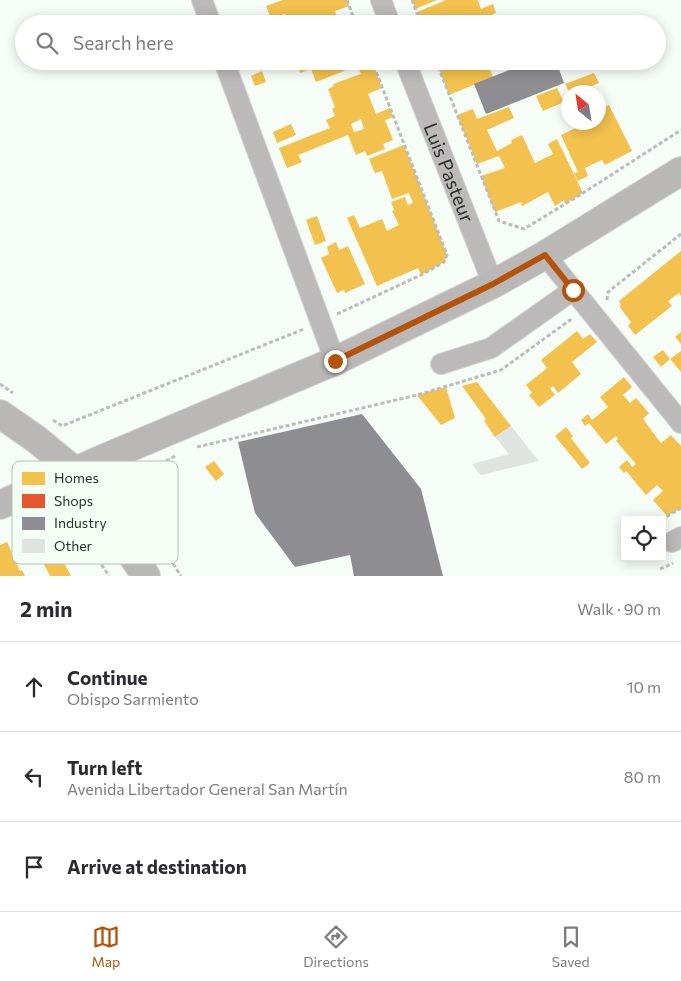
<!DOCTYPE html>
<html lang="en">
<head>
<meta charset="utf-8">
<style>
  :root { --surface:#fff; --page:#f7f7f7; --text:#2b2b33; --muted:#7c7c81; --line:#e1e1e2; --accent:#b45309 }
  body { margin:0; font-family:Commissioner,sans-serif; background:var(--page); color:var(--text) }
  .controls { position:absolute; right:15px; bottom:15px; display:grid; overflow:hidden; border-radius:0px; box-shadow:0 2px 12px #0003 }
  .controls button { width:45px; height:45px; display:grid; place-items:center; padding:0; border:0; border-bottom:1px solid var(--line); background:var(--surface); color:var(--text); font:25px sans-serif }
  .compass { position:absolute; left:561px; top:85px; width:45px; height:45px; border-radius:50%; background:var(--surface); box-shadow:0 2px 12px #0003; rotate:330deg }
  .stop { position:absolute; width:15px; height:15px; margin:-11px; border:4px solid #b45309; border-radius:50%; background:#fff }
  .stop.end { background:#b45309; border-color:#fff; box-shadow:0 1px 5px #0008 }
  .list { margin:0; padding:0; list-style:none }
  h2 { display:flex; justify-content:space-between; align-items:center; height:65px; margin:0; padding:0 20px; font-size:21px }
  h2 small { font-size:16px; font-weight:400; color:var(--muted) }
  .list li { display:grid; grid-template-columns:32px 1fr auto; gap:15px; align-items:center; box-sizing:border-box; height:90px; padding:0 20px; border-top:1px solid var(--line) }
  .list b { display:block; font-size:19px; white-space:nowrap }
  .list p { margin:0; font-size:16px; white-space:nowrap; color:var(--muted) }
  .list em { font-size:16px; font-style:normal; color:var(--muted) }
  .icon { flex:none; width:28px; height:28px; fill:none; stroke:currentColor; stroke-width:2; stroke-linecap:round; stroke-linejoin:round }
  .map { position:relative; flex:none; width:681px; height:576px; overflow:hidden }
  .search { position:absolute; background:var(--surface); box-shadow:0 2px 12px #0003; left:15px; right:15px; top:15px; height:55px; display:flex; align-items:center; gap:12px; box-sizing:border-box; padding:0 18px; border-radius:28px; color:var(--muted); font-size:19px }
  .sheet { height:335px; background:var(--surface) }
  nav { display:flex; justify-content:space-around; align-items:center; box-sizing:border-box; height:70px; border-top:1px solid var(--line); background:var(--surface); font-size:14px; color:var(--muted) }
  nav a { display:grid; justify-items:center; gap:2px }
  nav .on { color:var(--accent) }
  .map>svg:first-child { display:block }
  .homes { fill:#f2c14e; fill-rule:evenodd }
  .industry { fill:#8d8d92 }
  .building { fill:#e0e4e0 }
  .lines { fill:none; stroke-linecap:round; stroke-linejoin:round }
  .street-casing { stroke:#d2d6d2; stroke-width:22 }
  .secondary-casing { stroke:#d2d6d2; stroke-width:30 }
  .path { stroke:#bcbcba; stroke-width:3; stroke-dasharray:4 2.5; stroke-linecap:butt }
  .street { stroke:#bbb9b9; stroke-width:20 }
  .secondary { stroke:#bab8b7; stroke-width:28 }
  .route { stroke:#b45309; stroke-width:6 }
  .labels { text-anchor:middle; stroke-width:5; stroke-linejoin:round; paint-order:stroke }
  .street-label { font-size:19px; fill:#2c302c; stroke:#f4fef4 }
  .key { fill:#f4fef4; stroke:#b8c0b8; stroke-width:1 }
  .key-label { font-size:14px; fill:#2c302c }
</style>
</head>
<body>
<div class="map">
<svg width="681" height="576" viewBox="0 0 681 576">
  <rect width="100%" height="100%" fill="#f6fcf6"/>
  <!-- homes -->
  <path class="homes" d="M283 0H347L349 6 335 11 338 20 327 24H294L293 20 288 23 285 14 271 19 266 6Z
    M412 0H437L415 9Z
    M446 0H478L481 9 493 4 496 13 468 24H421L417 12Z
    M353 15 356 24H331Z
    M296 61H372L382 88 368 94 376 114 390 108 393 117 385 120 393 140 383 144 385 149 367 156 365 151 356 155 348 135 298 155 302 162 287 168 279 148 330 128 326 120 335 116 332 109 335 107 328 89 334 86 333 84 361 74 357 66 316 82 311 69 300 73ZM361 119 364 129 354 132 351 124Z
    M436 61H487L493 77 449 95Z
    M556 61H574L558 68Z
    M262 71 266 82 255 86 251 76Z
    M594 73 599 83 578 92H569L565 84Z
    M557 88 564 102 543 111 536 96Z
    M609 105 632 151 605 165 602 160 585 168 588 176 578 181 574 173 578 172 561 135 584 124V122H598V110Z
    M509 107 514 118 487 130 497 151 512 143 511 140 522 135 535 163 553 154 548 144 557 139 583 193 565 204 564 200 555 206 548 192 522 206 521 202 495 212 481 176 505 168 499 156 477 164 457 115 473 109 477 119Z
    M291 124 296 135 277 143 273 132Z
    M404 145 447 255 444 262 421 275 418 268 377 286 347 218 354 215 360 228 382 219 387 231 399 225 392 211 394 210 391 202 405 197 408 205 413 203 409 193 392 199 382 171 375 173 369 159Z
    M317 216 326 241 315 245 306 220Z
    M336 242 339 250 348 246 365 284 345 293 344 290 337 293 321 258 329 254 327 247Z
    M681 251V296L679 293 668 301 672 306 635 335 628 326 631 322 619 306 621 305 619 301Z
    M577 331 583 339 590 334 597 342 572 362 581 374 558 393 553 386 550 388 555 395 539 407 529 395 532 393 526 385 547 368 541 360Z
    M681 332V344L675 337Z
    M663 350 670 359 661 367 653 357Z
    M681 351V372L670 359Z
    M624 377 632 387 623 395 630 403 636 398 649 413 643 419 661 443 671 435 681 446V508L667 516 653 500 663 491 657 485 646 495 626 471 624 473 619 467 627 460 632 467 636 464 616 441 618 439 616 436 606 444 589 423 585 426 581 420 588 414 592 420 608 407 600 397Z
    M477 382 511 426 495 437 484 421 486 419 462 386Z
    M446 387 455 418 441 425 417 395Z
    M566 427 573 436 571 438 590 463 582 469 555 436Z
    M214 461 224 474 216 481 205 467Z
    M43 520 49 530 51 529 52 531 66 524 72 537 81 533 88 545 62 559 71 576H50L26 529Z
    M7 542 20 571 22 570 25 576H0V545Z"/>
  <!-- industry -->
  <path class="industry" d="M532 61H556L564 83 486 114 474 84Z
    M362 414 421 489 443 576H354L350 555 295 567 255 513 238 442Z"/>
  <!-- building -->
  <path class="building" d="M511 426 539 461 481 475 472 464 509 454 495 437Z"/>
  <g class="lines">
    <defs>
      <g id="street">
        <path d="M202 0 211 24"/>
        <path d="M381 0 390 24"/>
        <path d="M224 61 335 361"/>
        <path id="s1" d="M405 61 493 284"/>
        <path d="M545 255 681 423"/>
        <path d="M441 364 491 348 573 290"/>
        <path d="M672 542 681 537"/>
      </g>
      <path id="secondary" d="M0 414 36 439 75 471 146 576
        M0 505 100 460 335 361 493 284 545 255 681 171"/>
    </defs>
    <!-- street casing -->
    <use href="#street" class="street-casing"/>
    <!-- secondary casing -->
    <use href="#secondary" class="secondary-casing"/>
    <!-- path -->
    <path class="path" d="M347 0 356 24
      M412 0 421 24
      M436 61 499 221 524 229 583 193 681 130
      M607 300 608 292 681 234
      M337 314 421 275 444 262 447 255 372 61
      M0 384 13 393
      M53 420 62 426 304 329
      M197 447 417 395 501 370 570 320 572 321
      M175 456 127 483 128 495 181 576
      M53 508 65 510 109 576
      M661 520 681 508
      M660 569 673 563"/>
    <!-- street -->
    <use href="#street" class="street"/>
    <!-- secondary -->
    <use href="#secondary" class="secondary"/>
  </g>
  <g class="lines">
    <!-- route -->
    <path class="route" d="M335 361 493 284 545 255 573 290"/>
  </g>
  <g class="labels">
    <!-- street labels -->
    <g class="street-label">
      <text dy="7" stroke="none"><textPath href="#s1" startOffset="120">Luis Pasteur</textPath></text>
    </g>
  </g>
  <!-- legend -->
  <rect x="12" y="461" width="166" height="103" rx="8" class="key"/>
  <rect x="22" y="472" width="23" height="13" fill="#f2c14e"/>
  <rect x="22" y="494" width="23" height="14" fill="#e4572e"/>
  <rect x="22" y="517" width="23" height="13" fill="#8d8d92"/>
  <rect x="22" y="539" width="23" height="14" fill="#e0e4e0"/>
  <g class="key-label">
    <text x="54" y="483">Homes</text>
    <text x="54" y="506">Shops</text>
    <text x="54" y="528">Industry</text>
    <text x="54" y="551">Other</text>
  </g>
</svg>
<div class="controls">
<button><svg class="icon" aria-label="locate" viewBox="0 0 24 24"><circle cx="12" cy="12" r="6"/><path d="M12 2v4M12 18v4M2 12h4M18 12h4"/></svg></button>
</div>
<svg class="compass" viewBox="-18 -18 36 36"><path d="M0-13l5 13h-10z" fill="#e53935"/><path d="M0 13l5-13h-10z" fill="#7c7c81"/></svg>
<div class="stop" style="left:573px;top:290px"></div>
<div class="stop end" style="left:335px;top:361px"></div>
<div class="search"><svg class="icon" aria-label="search" viewBox="0 0 24 24"><circle cx="10" cy="10" r="6"/><path d="M15 15l6 6"/></svg>Search here</div>
</div>
<section class="sheet">
<h2>2 min<small>Walk · 90 m</small></h2>
<ul class="list">
<li><svg class="icon" aria-label="ahead" viewBox="0 0 24 24"><path d="M12 20V5M6 11l6-6 6 6"/></svg><div><b>Continue</b><p>Obispo Sarmiento</p></div><em>10 m</em></li>
<li><svg class="icon" aria-label="left" viewBox="0 0 24 24"><path d="M17 20v-9H6M10 6l-5 5 5 5"/></svg><div><b>Turn left</b><p>Avenida Libertador General San Martín</p></div><em>80 m</em></li>
<li><svg class="icon" aria-label="arrive" viewBox="0 0 24 24"><path d="M6 21V4h12l-3 4 3 4H6"/></svg><div><b>Arrive at destination</b></div></li>
</ul>
</section>
<nav>
<a class="on"><svg class="icon" aria-label="map" viewBox="0 0 24 24"><path d="M3 6l6-2 6 2 6-2v14l-6 2-6-2-6 2zM9 4v14M15 6v14"/></svg>Map</a>
<a><svg class="icon" aria-label="directions" viewBox="0 0 24 24"><path d="M12 3l9 9-9 9-9-9zM9 14v-3h6M13 9l2 2-2 2"/></svg>Directions</a>
<a><svg class="icon" aria-label="saved" viewBox="0 0 24 24"><path d="M7 4h10v16l-5-4-5 4z"/></svg>Saved</a>
</nav>
</body>
</html>
